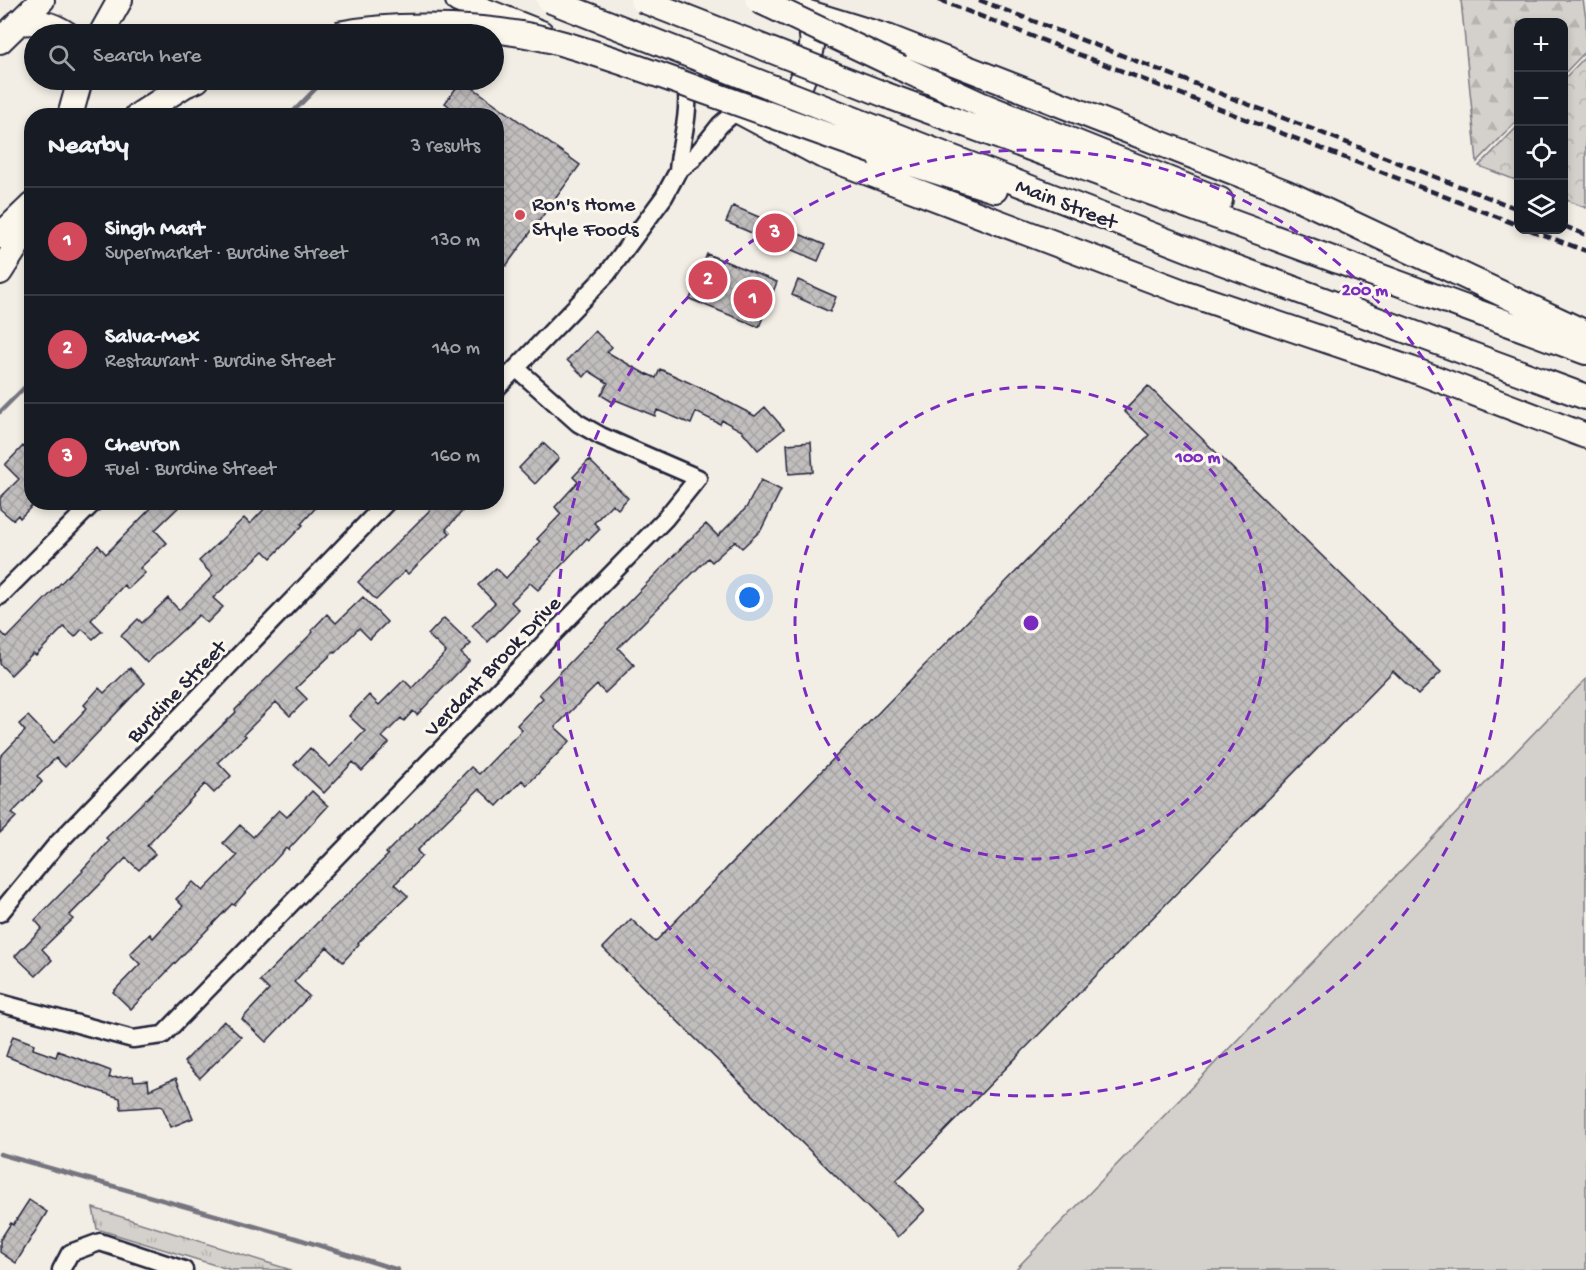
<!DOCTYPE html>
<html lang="en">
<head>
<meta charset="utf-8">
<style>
  :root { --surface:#171b24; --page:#20242c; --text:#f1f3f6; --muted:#9ea1a6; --line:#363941; --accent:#d1495b }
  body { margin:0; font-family:"Gochi Hand",sans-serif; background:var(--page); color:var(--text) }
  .controls { position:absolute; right:18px; top:18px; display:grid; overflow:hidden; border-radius:12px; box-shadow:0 3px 9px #0003 }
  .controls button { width:54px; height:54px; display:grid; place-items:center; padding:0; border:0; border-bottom:2px solid var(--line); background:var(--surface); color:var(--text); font:30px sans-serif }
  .you { position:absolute; left:750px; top:598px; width:21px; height:21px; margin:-15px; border:4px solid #fff; border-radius:50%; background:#1a73e8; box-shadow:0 0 0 9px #1a73e833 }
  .badge { display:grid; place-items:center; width:39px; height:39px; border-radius:50%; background:var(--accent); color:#fff; font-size:20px; font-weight:700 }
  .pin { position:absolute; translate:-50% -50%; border:3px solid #fff; box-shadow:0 2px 6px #0006 }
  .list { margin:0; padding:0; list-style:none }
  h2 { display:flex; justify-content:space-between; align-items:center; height:78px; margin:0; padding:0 24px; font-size:26px }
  h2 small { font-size:20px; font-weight:400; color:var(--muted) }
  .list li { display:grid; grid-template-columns:39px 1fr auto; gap:18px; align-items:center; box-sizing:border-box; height:108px; padding:0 24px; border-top:2px solid var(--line) }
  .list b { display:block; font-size:22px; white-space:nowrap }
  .list p { margin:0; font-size:20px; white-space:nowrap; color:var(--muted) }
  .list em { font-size:20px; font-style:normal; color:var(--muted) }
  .icon { flex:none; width:33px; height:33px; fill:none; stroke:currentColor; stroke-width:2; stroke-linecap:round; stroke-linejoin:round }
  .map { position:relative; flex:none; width:1586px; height:1270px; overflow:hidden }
  .search { position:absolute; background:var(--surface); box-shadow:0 3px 9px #0003; left:24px; top:24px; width:480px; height:66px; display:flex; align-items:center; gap:15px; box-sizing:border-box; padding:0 21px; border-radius:33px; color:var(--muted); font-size:22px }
  .panel { position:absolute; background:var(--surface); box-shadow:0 3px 9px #0003; left:24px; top:108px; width:480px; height:402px; border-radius:24px }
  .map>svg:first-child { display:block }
  .grass { fill:url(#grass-tufts); stroke:#7b7a84; stroke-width:1.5 }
  .forest { fill:url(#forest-firs); stroke:#7b7a84; stroke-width:1.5 }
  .park { fill:url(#park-crowns); stroke:#7b7a84; stroke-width:1.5 }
  .pitch { fill:#d4d1cc; stroke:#7b7a84; stroke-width:1.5 }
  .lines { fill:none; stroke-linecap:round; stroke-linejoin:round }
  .stream { stroke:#76747f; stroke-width:4.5 }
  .building { fill:url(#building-cross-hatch); stroke:#22223b; stroke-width:1.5 }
  .minor-casing { stroke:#22223b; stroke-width:21 }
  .highway-casing { stroke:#22223b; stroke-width:28 }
  .minor { stroke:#fbf7ec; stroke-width:16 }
  .highway { stroke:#fbf7ec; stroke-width:24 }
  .rail { stroke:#22223b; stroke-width:4.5; stroke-dasharray:9 4.5; stroke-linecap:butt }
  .highway-bridge-casing { stroke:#22223b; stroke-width:28; stroke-linecap:butt }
  .highway-bridge { stroke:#fbf7ec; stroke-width:24 }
  .ring { fill:none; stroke:#7b2cbf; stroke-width:3; stroke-dasharray:10 8 }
  .poi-dot { fill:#d1495b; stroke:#fbf7ec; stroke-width:2 }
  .labels { text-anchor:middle; stroke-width:6; stroke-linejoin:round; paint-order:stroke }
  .poi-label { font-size:22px; fill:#22223b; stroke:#fbf7ec; text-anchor:start }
  .street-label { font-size:22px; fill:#22223b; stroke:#fbf7ec }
  .centre { fill:#7b2cbf; stroke:#fbf7ec; stroke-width:3 }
  .ring-label { font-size:18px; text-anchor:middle; font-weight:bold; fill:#7b2cbf; stroke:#fbf7ec; stroke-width:6; stroke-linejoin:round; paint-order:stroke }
</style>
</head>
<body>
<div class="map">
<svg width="1586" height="1270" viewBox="0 0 1586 1270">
  <defs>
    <pattern id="grass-tufts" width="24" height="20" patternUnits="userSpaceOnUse" patternTransform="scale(1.5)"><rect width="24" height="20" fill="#d4d1cc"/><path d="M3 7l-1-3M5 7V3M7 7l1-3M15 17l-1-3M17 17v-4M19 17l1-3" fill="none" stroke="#b6b3b0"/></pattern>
    <pattern id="forest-firs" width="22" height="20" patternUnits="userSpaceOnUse" patternTransform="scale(1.5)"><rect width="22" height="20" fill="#d4d1cc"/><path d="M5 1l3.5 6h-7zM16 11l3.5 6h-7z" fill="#b6b3b0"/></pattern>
    <pattern id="park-crowns" width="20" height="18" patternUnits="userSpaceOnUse" patternTransform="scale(1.5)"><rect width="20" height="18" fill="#d4d1cc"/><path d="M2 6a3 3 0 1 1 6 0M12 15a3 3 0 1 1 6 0" fill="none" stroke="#b6b3b0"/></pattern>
    <pattern id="building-cross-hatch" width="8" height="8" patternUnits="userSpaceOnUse" patternTransform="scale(1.5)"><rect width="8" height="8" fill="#c2bebe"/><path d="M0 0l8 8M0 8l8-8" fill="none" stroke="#a6a3a4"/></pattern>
  </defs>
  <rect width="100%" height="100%" fill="#f2eee5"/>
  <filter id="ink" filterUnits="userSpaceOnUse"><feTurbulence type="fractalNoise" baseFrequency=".0167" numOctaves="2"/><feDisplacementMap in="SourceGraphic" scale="12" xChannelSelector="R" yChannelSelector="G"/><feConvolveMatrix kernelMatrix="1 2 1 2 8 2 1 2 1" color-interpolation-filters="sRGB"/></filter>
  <g filter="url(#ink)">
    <!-- grass -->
    <path class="grass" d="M93 1208 291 1270H231L97 1229Z"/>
    <!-- forest -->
    <path class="forest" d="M1461 0H1583L1586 18V51L1564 74V22H1518V120L1477 162Z"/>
    <!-- park -->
    <path class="park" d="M1586 56V208L1564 199V79Z
      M1518 126V181L1479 166Z"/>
    <!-- pitch -->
    <path class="pitch" d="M1586 679V1270H1015Z"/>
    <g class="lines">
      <!-- stream -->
      <path class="stream" d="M289 116 324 80
        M0 412 32 380
        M0 1154 289 1236 398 1270"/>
    </g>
    <!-- building -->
    <path class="building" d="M462 80 580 165 506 266 496 259V116H462L445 103Z
      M733 206 825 245 818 261 726 222Z
      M707 254 777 282 759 327 690 299Z
      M798 280 836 297 830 312 792 295Z
      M595 331 612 347 607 352 647 375V374L656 378 660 369 703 389 755 416 765 407 784 429 758 450 742 431 722 420 720 424 696 412 691 424 657 410 655 416 616 400 614 403 601 395 608 383 589 371 584 377 567 360Z
      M1148 386 1441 672 1418 695 1393 671 896 1181 925 1210 898 1237 603 948 631 919 655 942 1149 435 1124 411Z
      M811 442 813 472 789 474 787 444Z
      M543 443 559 458 535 484 519 468Z
      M23 446 32 455V506L20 518 18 515 13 520 0 509V498L19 479 5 465Z
      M589 460 628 498 618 509 612 504 594 523 600 529 589 540 587 538 538 590 530 583 511 602 519 610 488 642 472 626 495 603 478 585 496 568 506 578 540 542 537 539 561 514 555 507 578 482 573 477Z
      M761 480 781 490 761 530 742 548 735 541 712 562 708 558 618 648 634 665 605 693 597 685 555 727 570 741 527 785 522 780 497 806 479 789 439 828 417 851 422 856 395 884 408 896 358 943 359 944 343 962 327 947 294 982 309 996 266 1042 242 1019 269 990 260 981 321 919 363 880 388 855 386 853 471 767 479 774 488 765 522 730 517 725 543 698 539 694 690 539 706 524 718 536 746 508Z
      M157 502H184L155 530 167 543 140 568 145 573 128 589 124 585 91 620 102 631 93 639 82 629 75 637 64 627 36 655 33 653 11 675 0 664V631L7 638 98 545 106 554Z
      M271 502H321L301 524 303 525 271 558 264 551 213 598 223 607 207 623 199 615 147 663 121 636 138 619 142 623 168 598 179 610 213 576 199 561 244 518 250 524Z
      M438 502H471L446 529 450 533 408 574 405 571 376 600 358 582Z
      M363 597 387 622 370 639 359 628 335 653 334 652 296 688 307 699 290 716 276 702 244 734 246 736 218 762 231 776 214 793 205 784 147 846 155 854 139 870 126 858 69 916 73 919 42 949 52 960 36 976 15 956 42 928 35 920 83 871 82 870 109 841 106 838 236 712 235 710 313 632 312 630 327 614 336 623Z
      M444 618 471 644 461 653 469 661 417 715 413 711 404 721 401 718 382 737 389 743 362 771 353 762 324 793 294 765 310 748 330 767 365 731 349 716 369 695 379 705 404 680 412 688 446 652 428 635Z
      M130 668 145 683 65 767 56 758 37 776 42 782 12 813 16 817 0 833V757L25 731 19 724 28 716 54 743 87 708 84 705 99 688 104 693Z
      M312 791 328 806 288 850 286 848 234 905 232 904 131 1009 113 992 140 964 130 954 150 934 153 938 183 906 176 899 193 882 203 891 237 856 223 843 240 825 253 837 279 810 287 817Z
      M224 1021 241 1037 200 1078 184 1062Z
      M13 1036 34 1044 33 1049 56 1057 58 1051 111 1071 109 1078 133 1076 134 1081 148 1080 149 1090 176 1078 193 1118 171 1127 162 1106 121 1109 120 1098 65 1080 6 1056Z
      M29 1200 47 1212 16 1263 0 1252V1240L11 1223 13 1225Z"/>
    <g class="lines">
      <defs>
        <path id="minor" d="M678 171C680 142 689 122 687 91
          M496 389 607 274 664 197 678 171 693 159 720 125 736 111
          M0 596 94 502
          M0 913 56 845 387 502
          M0 1003 133 1039 163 1035 665 519 698 478 601 436 578 423 516 368
          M61 1270 70 1253 100 1242 184 1270"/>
        <path id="highway" d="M458 0 541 33
          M789 7 890 38 1285 192 1586 333
          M18 23C37 21 51 23 67 34
          M101 34 120 0
          M0 41 42 0
          M901 68 982 105 1220 200
          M891 97 1586 352
          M784 111C794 101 798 91 803 78 811 55 822 29 797 13
          M740 112 821 155 1183 292 1411 369 1586 436
          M70 116 80 80
          M137 116 185 85 197 80
          M881 130 1221 262 1586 397
          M875 152 995 190
          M0 236 32 205
          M0 272 32 222"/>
      </defs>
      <!-- minor casing -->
      <use href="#minor" class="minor-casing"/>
      <!-- highway casing -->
      <use href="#highway" class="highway-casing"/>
      <!-- minor -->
      <use href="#minor" class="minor"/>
      <!-- highway -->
      <use href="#highway" class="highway"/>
      <!-- rail -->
      <path class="rail" d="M939 0 1518 225
        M979 0 1518 209
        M1564 226 1586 235
        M1530 230 1586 251"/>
      <defs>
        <path id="highway-bridge" d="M549 0 881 130
          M642 0 891 97
          M758 0 901 68
          M338 34C403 21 500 25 564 44 609 57 654 73 698 89 757 110 816 131 875 152"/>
      </defs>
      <!-- highway-bridge casing -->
      <use href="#highway-bridge" class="highway-bridge-casing"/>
      <!-- highway-bridge -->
      <use href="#highway-bridge" class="highway-bridge"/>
    </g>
  </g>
  <!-- distance rings -->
  <g class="ring">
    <circle cx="1031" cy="623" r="236"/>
    <circle cx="1031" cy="623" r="473"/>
  </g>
  <!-- markers -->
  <circle class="poi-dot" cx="520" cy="215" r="6"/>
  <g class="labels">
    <!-- poi labels -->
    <g class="poi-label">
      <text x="532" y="210">Ron's Home<tspan x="532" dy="25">Style Foods</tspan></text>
    </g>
    <!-- street labels -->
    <g class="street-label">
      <text transform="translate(1067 202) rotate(21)" y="8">Main Street</text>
      <text transform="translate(491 665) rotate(-46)" y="8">Verdant Brook Drive</text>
      <text transform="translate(175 690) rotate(-46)" y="8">Burdine Street</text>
    </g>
  </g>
  <circle cx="1031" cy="623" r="9" class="centre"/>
  <g class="ring-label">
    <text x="1365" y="295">200 m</text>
    <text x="1198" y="462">100 m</text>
  </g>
</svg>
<div class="controls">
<button>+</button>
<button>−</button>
<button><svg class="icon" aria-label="locate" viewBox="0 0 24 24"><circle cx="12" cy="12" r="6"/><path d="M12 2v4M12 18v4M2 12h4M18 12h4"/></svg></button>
<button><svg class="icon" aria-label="layers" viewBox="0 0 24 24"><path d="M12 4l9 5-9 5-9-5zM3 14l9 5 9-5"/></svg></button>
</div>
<div class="you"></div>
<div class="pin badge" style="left:753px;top:299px">1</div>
<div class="pin badge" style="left:708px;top:280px">2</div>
<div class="pin badge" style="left:775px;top:233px">3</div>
<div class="search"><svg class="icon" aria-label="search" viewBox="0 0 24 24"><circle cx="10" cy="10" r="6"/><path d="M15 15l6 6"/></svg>Search here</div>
<section class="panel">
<h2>Nearby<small>3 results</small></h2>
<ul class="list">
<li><span class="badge">1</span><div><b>Singh Mart</b><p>Supermarket · Burdine Street</p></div><em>130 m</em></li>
<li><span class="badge">2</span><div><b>Salva-Mex</b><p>Restaurant · Burdine Street</p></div><em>140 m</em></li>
<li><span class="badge">3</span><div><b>Chevron</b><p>Fuel · Burdine Street</p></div><em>160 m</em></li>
</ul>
</section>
</div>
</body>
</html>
